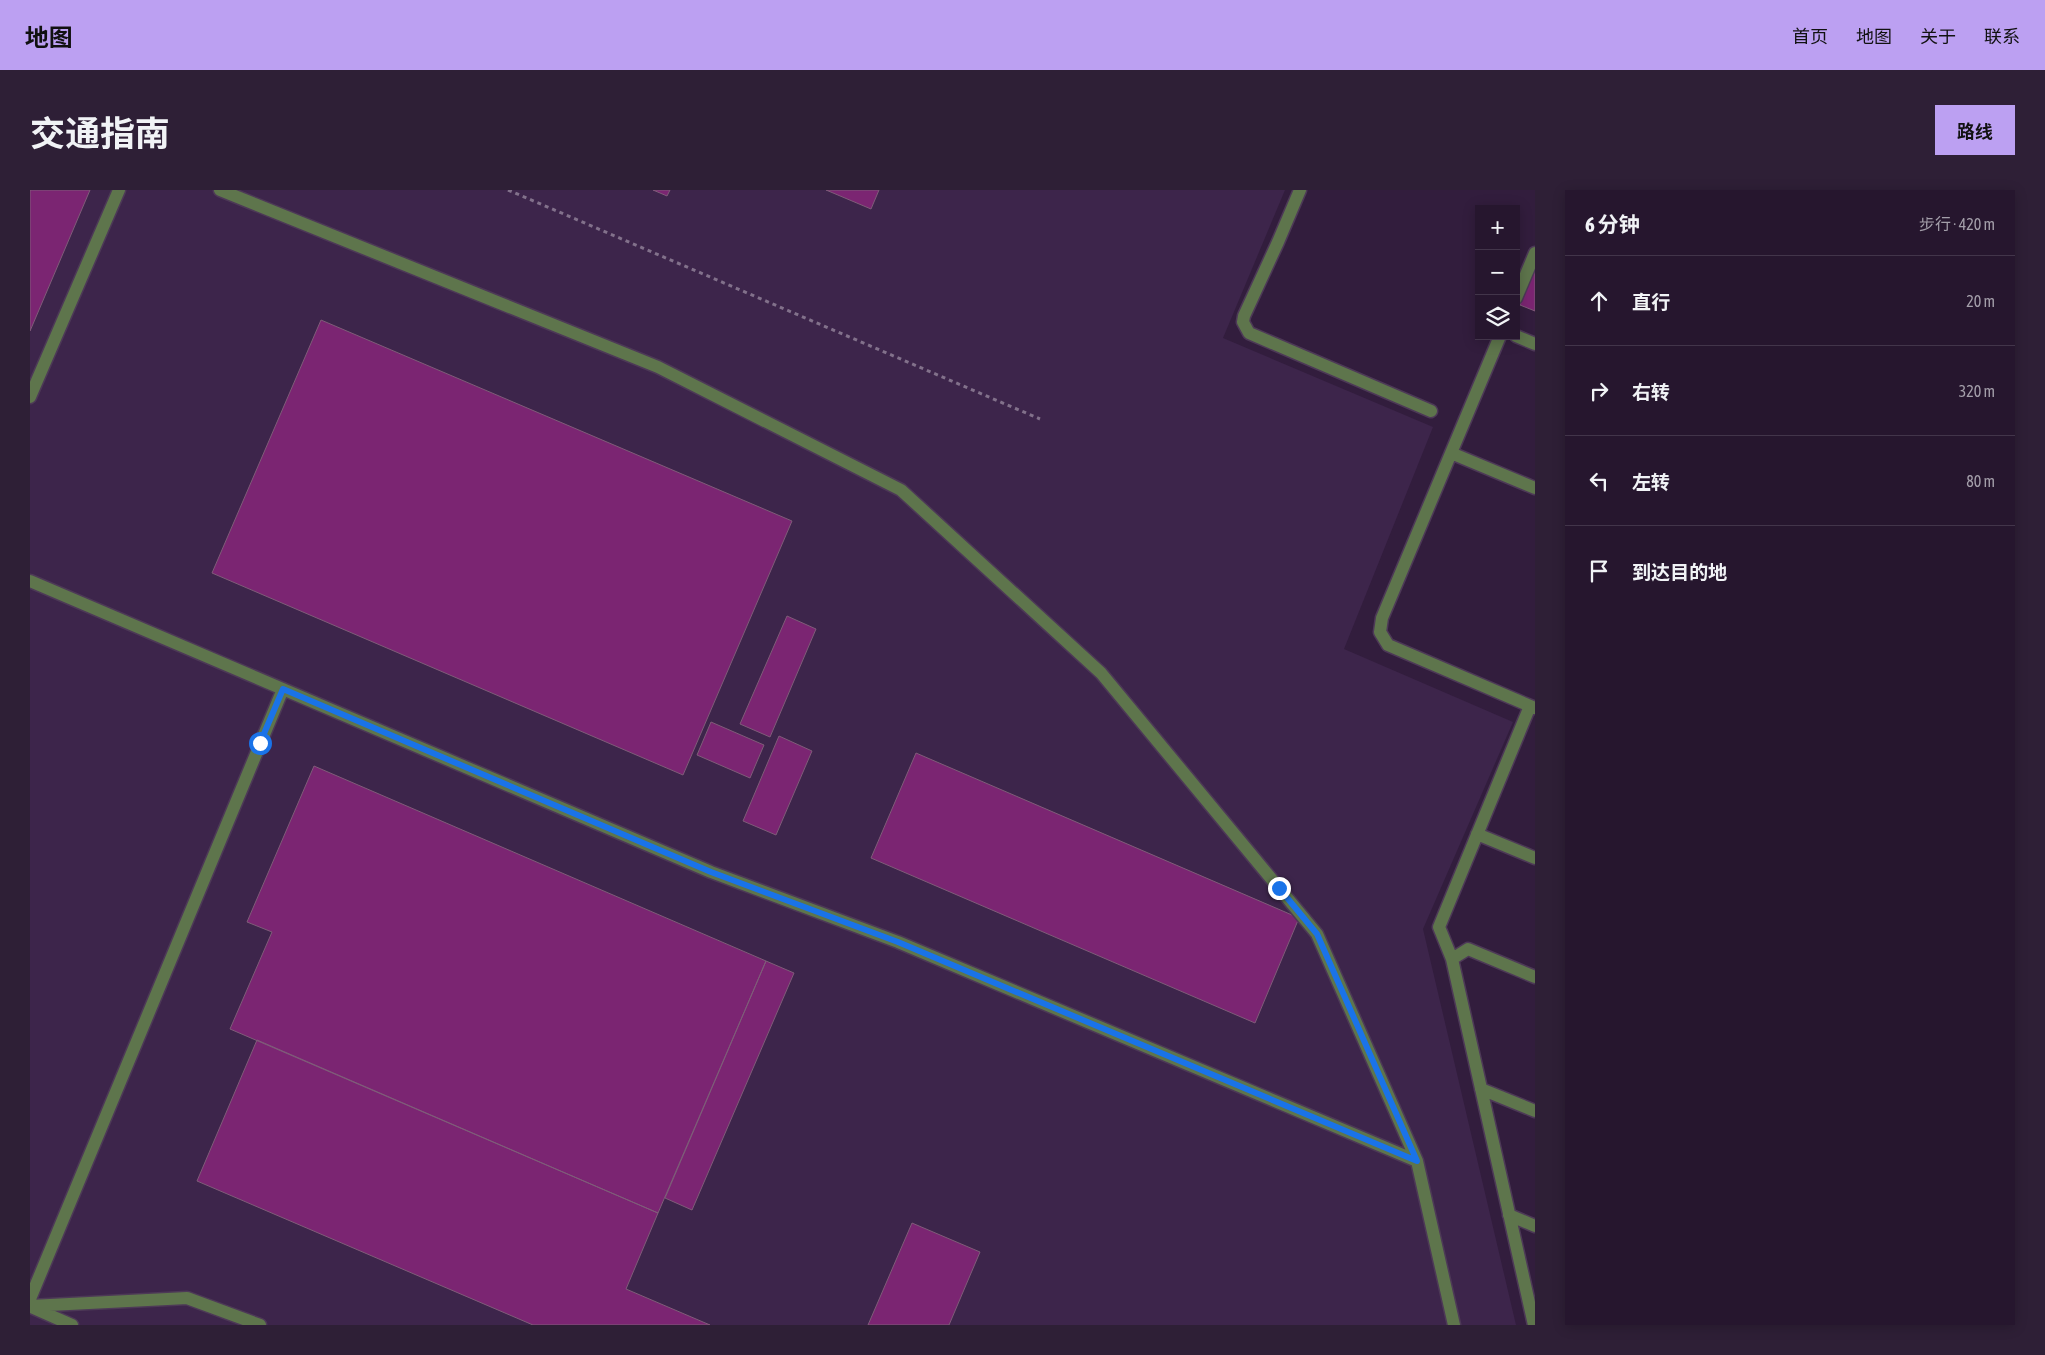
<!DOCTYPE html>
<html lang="zh">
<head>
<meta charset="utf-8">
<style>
  :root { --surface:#26162e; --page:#2e1f36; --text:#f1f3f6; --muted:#a49faa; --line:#42354a; --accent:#bca0f2 }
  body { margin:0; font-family:"Asap Condensed","Noto Sans SC",sans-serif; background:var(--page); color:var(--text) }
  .controls { position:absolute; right:15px; top:15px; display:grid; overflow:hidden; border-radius:0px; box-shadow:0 2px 12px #0003 }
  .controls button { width:45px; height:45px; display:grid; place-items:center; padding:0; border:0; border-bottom:1px solid var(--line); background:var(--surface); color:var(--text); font:25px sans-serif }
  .stop { position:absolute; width:15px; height:15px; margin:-11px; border:4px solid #1a73e8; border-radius:50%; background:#fff }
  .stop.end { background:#1a73e8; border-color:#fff; box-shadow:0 1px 5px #0008 }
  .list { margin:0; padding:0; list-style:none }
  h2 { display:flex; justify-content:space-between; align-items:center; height:65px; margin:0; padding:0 20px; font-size:21px }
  h2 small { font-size:16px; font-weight:400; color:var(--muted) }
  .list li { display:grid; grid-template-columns:32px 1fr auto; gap:15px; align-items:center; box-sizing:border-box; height:90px; padding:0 20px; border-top:1px solid var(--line) }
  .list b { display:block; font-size:19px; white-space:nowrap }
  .list em { font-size:16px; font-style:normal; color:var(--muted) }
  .icon { flex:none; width:28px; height:28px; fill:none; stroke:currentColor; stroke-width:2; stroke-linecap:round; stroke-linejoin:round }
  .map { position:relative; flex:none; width:1505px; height:1135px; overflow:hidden; border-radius:0px }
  header { display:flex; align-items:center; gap:30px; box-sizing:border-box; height:70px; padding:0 25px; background:var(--accent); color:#111 }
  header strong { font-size:24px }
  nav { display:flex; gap:28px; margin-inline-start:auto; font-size:18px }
  .intro { display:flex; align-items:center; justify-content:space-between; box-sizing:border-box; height:120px; padding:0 30px }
  h1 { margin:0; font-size:35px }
  .button { padding:12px 22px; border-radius:0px; background:var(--accent); color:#111; font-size:18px; font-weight:700 }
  main { display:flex; gap:30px; padding:0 30px }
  aside { flex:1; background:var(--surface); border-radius:0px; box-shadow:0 2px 12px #0003 }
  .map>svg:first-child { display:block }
  .built { fill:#3d254b }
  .building { fill:#7b2572; stroke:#7f5c79 }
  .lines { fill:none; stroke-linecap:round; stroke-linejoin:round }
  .minor-casing { stroke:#4d3957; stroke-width:15 }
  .path { stroke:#82718b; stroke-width:3; stroke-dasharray:4 4; stroke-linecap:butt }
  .minor { stroke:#5e754c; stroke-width:12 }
  .route { stroke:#1a73e8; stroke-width:6 }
</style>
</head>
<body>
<header>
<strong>地图</strong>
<nav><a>首页</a><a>地图</a><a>关于</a><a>联系</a></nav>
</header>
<div class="intro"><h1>交通指南</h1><a class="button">路线</a></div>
<main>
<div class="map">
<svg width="1505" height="1135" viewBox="0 0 1505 1135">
  <rect width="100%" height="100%" fill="#321d3d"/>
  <!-- built -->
  <path class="built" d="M0 0H1255L1193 148 1403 237 1314 459 1483 532 1393 739 1486 1135H0Z"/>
  <!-- building -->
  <path class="building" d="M0 0H60L0 141Z
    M623 0H640L637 6Z
    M796 0H849L841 19Z
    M1505 79V121L1490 115Z
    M291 130 762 331 653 585 182 383Z
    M757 426 786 439 740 547 710 534Z
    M681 532 734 555 720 588 667 565Z
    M749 546 782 561 746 645 713 631Z
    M886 563 1269 728 1225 833 841 668Z
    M284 576 736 771 628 1023 200 839 242 742 217 732Z
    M736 771 764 783 662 1020 635 1008Z
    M227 850 628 1023 596 1099 680 1135H503L167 991Z
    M882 1033 950 1062 919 1135H838Z"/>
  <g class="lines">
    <defs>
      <path id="minor" d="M190 0 628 177 871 300 1071 483 1287 744 1387 971 1424 1135
        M1270 0 1248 52 1214 126 1213 132 1219 143 1401 221
        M1486 108 1505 63
        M1470 146 1352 428 1350 442 1358 455 1505 518
        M1486 146 1505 154
        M0 207 89 0
        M1421 263 1505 298
        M0 391 681 682 868 752 1387 971
        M1447 644 1505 668
        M1422 769 1409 737 1500 516
        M1451 899 1505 921
        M1479 1025 1505 1036
        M0 1109 253 499
        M0 1116 157 1108 230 1135
        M1 1117 42 1135
        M1504 1135 1422 769 1438 759 1505 787"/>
    </defs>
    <!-- minor casing -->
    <use href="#minor" class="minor-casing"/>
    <!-- path -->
    <path class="path" d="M478 0 1010 229"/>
    <!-- minor -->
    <use href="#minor" class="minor"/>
  </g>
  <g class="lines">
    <!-- route -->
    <path class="route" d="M230 553 253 499 681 682 868 752 1387 971 1287 744 1249 698"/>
  </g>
</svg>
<div class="controls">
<button>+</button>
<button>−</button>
<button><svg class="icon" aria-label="layers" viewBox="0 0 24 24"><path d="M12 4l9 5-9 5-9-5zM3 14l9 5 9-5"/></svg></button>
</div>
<div class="stop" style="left:230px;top:553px"></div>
<div class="stop end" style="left:1249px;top:698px"></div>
</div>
<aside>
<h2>6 分钟<small>步行 · 420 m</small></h2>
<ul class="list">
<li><svg class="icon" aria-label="ahead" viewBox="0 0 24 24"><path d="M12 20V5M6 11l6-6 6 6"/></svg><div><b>直行</b></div><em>20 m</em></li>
<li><svg class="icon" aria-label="right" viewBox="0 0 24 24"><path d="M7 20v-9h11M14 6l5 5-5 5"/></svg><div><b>右转</b></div><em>320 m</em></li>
<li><svg class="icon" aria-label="left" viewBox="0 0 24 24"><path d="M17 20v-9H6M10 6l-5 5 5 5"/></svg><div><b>左转</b></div><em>80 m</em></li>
<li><svg class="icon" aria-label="arrive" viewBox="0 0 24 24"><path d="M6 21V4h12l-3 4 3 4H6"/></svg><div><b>到达目的地</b></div></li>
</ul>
</aside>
</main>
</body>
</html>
